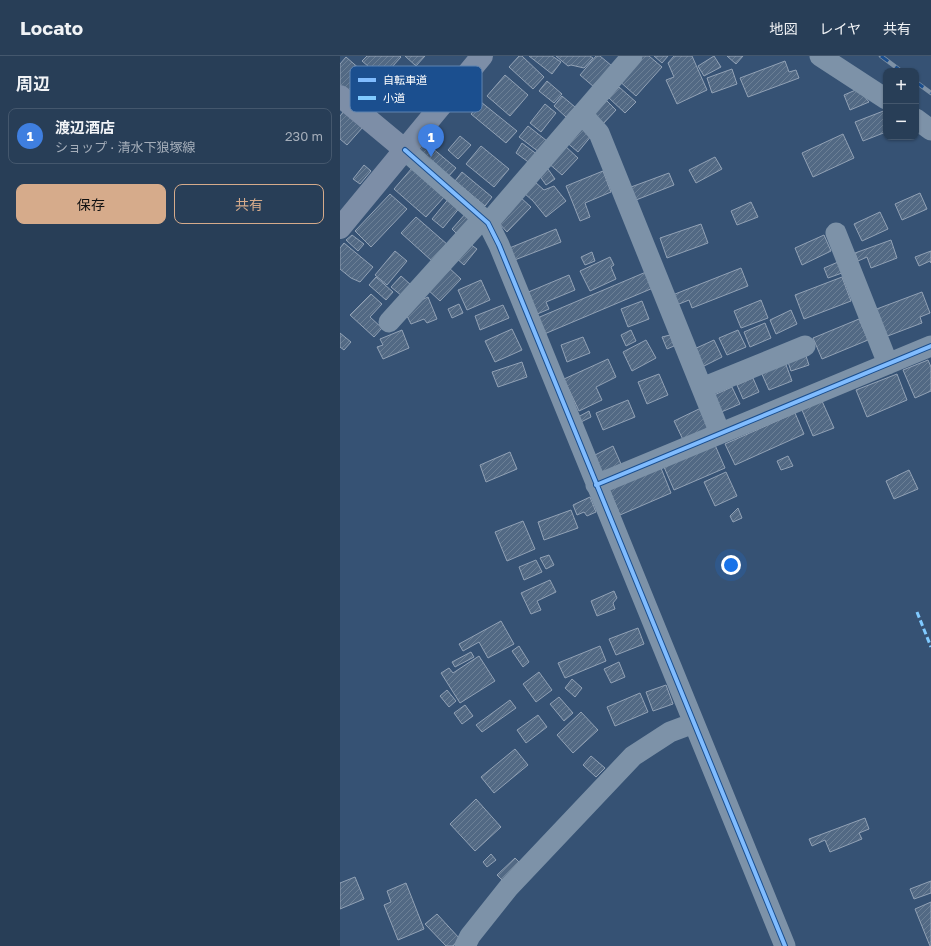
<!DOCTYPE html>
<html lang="ja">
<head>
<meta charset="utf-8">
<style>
  :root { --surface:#283e57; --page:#344961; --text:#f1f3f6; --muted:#a5aeba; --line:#44576d; --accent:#d6ab8b }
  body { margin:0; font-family:"Golos Text","Noto Sans JP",sans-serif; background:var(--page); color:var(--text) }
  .controls { position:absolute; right:12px; top:12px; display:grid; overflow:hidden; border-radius:8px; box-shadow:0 1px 3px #0004 }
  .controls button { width:36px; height:36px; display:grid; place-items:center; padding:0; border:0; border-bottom:1px solid var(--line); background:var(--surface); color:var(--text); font:20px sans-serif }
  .you { position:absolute; left:391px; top:509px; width:14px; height:14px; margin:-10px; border:3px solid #fff; border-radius:50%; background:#1a73e8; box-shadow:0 0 0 6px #1a73e833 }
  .badge { display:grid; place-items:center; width:26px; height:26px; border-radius:50%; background:var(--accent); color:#fff; font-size:13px; font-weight:700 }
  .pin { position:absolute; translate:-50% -33px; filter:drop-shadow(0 1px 2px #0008) }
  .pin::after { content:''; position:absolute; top:21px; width:14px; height:12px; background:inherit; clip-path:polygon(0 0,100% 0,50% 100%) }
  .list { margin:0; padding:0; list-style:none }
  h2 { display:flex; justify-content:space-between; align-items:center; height:52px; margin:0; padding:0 16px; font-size:17px }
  h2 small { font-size:13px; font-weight:400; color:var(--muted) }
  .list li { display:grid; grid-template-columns:26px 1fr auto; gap:12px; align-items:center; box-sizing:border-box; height:56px; margin:0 8px 8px; padding:0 8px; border:1px solid var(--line); border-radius:8px }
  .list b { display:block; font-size:15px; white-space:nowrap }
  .list p { margin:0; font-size:13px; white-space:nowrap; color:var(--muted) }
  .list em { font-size:13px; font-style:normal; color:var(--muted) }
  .actions { display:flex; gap:8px; padding:12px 16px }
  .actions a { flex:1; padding:9px 0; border:1px solid var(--accent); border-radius:8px; text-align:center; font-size:14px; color:var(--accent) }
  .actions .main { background:var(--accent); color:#111 }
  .map { position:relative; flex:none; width:591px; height:890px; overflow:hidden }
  header { display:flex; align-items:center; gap:24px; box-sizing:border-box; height:56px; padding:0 20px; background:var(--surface); border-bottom:1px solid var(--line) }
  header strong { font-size:19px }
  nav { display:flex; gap:22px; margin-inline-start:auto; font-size:14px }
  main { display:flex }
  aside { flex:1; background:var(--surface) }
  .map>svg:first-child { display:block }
  .building { fill:url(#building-hatch); stroke:#92a2b6 }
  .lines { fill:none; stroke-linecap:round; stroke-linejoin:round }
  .minor { stroke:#7d92a8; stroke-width:21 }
  .major { stroke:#7d8ea7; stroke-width:22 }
  .rail-casing { stroke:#7e92a7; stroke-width:4.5 }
  .rail { stroke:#1b4f8f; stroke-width:3; stroke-dasharray:9; stroke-linecap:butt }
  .quiet { stroke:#80caff; stroke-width:3; stroke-dasharray:6 3; stroke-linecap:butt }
  .cycleway-casing { stroke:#1b4f8f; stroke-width:6 }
  .cycleway { stroke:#80bcff; stroke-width:4 }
  .key { fill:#1b4f8f; stroke:#5f84b1; stroke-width:1 }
  .key-label { font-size:11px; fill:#fff }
</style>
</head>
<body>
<header>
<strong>Locato</strong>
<nav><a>地図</a><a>レイヤ</a><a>共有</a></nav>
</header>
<main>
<aside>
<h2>周辺<small></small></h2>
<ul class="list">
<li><span class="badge" style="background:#3f7fe0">1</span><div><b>渡辺酒店</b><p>ショップ · 清水下狼塚線</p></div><em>230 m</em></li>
</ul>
<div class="actions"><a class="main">保存</a><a>共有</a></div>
</aside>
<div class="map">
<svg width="591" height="890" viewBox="0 0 591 890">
  <defs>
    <pattern id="building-hatch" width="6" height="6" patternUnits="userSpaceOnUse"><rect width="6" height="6" fill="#526984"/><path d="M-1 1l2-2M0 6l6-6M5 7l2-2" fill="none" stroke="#6c8096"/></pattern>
  </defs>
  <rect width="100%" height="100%" fill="#365274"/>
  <!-- building -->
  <path class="building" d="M27 0H60L61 1 42 22 22 5Z
    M65 0H85L76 10Z
    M179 0H182L204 21 193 33 169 11Z
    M189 0H212L221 6 212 18Z
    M216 0H250L253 2 244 12 231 9 228 10Z
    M256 0H260L272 10 254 31 240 19Z
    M298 0H309L322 11 296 40 277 23Z
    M314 0H328L322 7Z
    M334 0H352L367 34 337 48 326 24 334 21 328 7Z
    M374 0 381 11 364 20 358 10Z
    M387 0H403L396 8Z
    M6 1 29 21 12 40 0 30V8Z
    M445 5 449 16 456 14 459 22 408 41 400 22Z
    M392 13 397 28 372 37 367 22Z
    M165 19 188 39 170 60 147 40Z
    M207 25 222 38 214 47 199 35Z
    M279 31 296 46 285 57 269 42Z
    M518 33 529 46 510 54 504 39Z
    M222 40 235 51 226 61 214 50Z
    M265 43 276 54 262 69 250 58Z
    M141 46 177 75 166 87 131 58Z
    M205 48 216 57 201 76 190 67Z
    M546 54V76L523 85 515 66Z
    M4 55 23 71 7 89 0 83V60Z
    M239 68 252 79 238 96 225 85Z
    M188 70 207 85 199 96 179 81Z
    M503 78 514 102 473 121 462 97Z
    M120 80 131 89 118 103 108 94Z
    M85 86 116 112 108 121 77 95Z
    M182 87 198 99 191 108 176 97Z
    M224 89 238 102 222 119 207 106Z
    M141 90 169 113 154 131 126 108Z
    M375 101 382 113 356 127 349 114Z
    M24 109 31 115 20 128 13 123Z
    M72 112 105 140 86 161 54 133Z
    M208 113 215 123 206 129 199 119Z
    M263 115 271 136 245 147 250 161 240 165 226 130Z
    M122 116 152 141 145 150 115 125Z
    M329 117 334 129 296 144 291 131Z
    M195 126 204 134 214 130 226 145 206 161 193 145 184 137Z
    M580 137 587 153 562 164 555 148Z
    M50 138 67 153 31 191 15 175Z
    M110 141 121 150 103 172 92 163Z
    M180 141 191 151 167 176 157 165Z
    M411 146 418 161 397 169 391 155Z
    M127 156 133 162 118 179 112 173Z
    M540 156 548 173 522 185 514 168Z
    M76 161 108 189 92 205 61 177Z
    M361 168 368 187 327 202 320 182Z
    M216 173 221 186 172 205 167 193Z
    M12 179 24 188 18 195 6 184Z
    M484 179 491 195 462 209 455 192Z
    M551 184 557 202 531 212 527 201 518 205 515 197Z
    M127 186 137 193 124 209 115 201Z
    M4 187 33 211 20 226 11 222 0 213V192Z
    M55 195 67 205 47 229 35 219Z
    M591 195V207L590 205 579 210 575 201Z
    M252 196 255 205 245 209 241 201Z
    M270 201 274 209 271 211 276 223 250 235 240 215Z
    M498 206 502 217 488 222 484 212Z
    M107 210 121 223 100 245 86 232Z
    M401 212 408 230 352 252 349 244 334 250 330 240Z
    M306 216 313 232 202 279 195 263Z
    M229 219 235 234 206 246 209 253 195 259 186 237Z
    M61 220 71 229 62 240 51 231Z
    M36 221 53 236 46 244 29 229Z
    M502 221 511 245 464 263 455 239Z
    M141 224 150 244 127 254 118 234Z
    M582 236 590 257 580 261 582 267 545 281 534 254Z
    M31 238 42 248 30 261 42 272 34 281 10 259Z
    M88 241 97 263 87 267 84 263 71 268 65 256 75 247Z
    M421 244 428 262 401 272 394 255Z
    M302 245 309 263 288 271 281 253Z
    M119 248 123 257 112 262 108 253Z
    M163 249 169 262 140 274 135 260Z
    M451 254 457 268 436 278 430 264Z
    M519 263 528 284 482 303 473 282Z
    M425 267 431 282 410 291 404 276Z
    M172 273 182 294 155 306 145 285Z
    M62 274 69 292 43 303 37 291 43 289 40 283Z
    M291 274 296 285 286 290 281 279Z
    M398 274 406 291 387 299 379 282Z
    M0 277 11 286 4 294 0 291Z
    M330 279 334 290 327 293 322 281Z
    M243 281 250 297 227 306 221 289Z
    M306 284 316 302 292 315 283 296Z
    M374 284 382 301 360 312 352 294Z
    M465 297 469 309 451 315 447 303Z
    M268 303 276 321 256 331 262 344 239 355 224 323Z
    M588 304 591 311V335L575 342 563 314Z
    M182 306 187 321 158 331 152 316Z
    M445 306 452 325 429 334 421 316Z
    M319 318 328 339 307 348 298 326Z
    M557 318 567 344 527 361 516 334Z
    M413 322 419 336 403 343 397 329Z
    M392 331 400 348 379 357 372 340Z
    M288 344 295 361 263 374 256 357Z
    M482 345 494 372 473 380 462 354Z
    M361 352 373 376 346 390 334 365Z
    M249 355 251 361 241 366 238 361Z
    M455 357 464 378 395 409 385 388Z
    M375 389 385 412 334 434 324 411Z
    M273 390 281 408 261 417 253 400Z
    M170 396 177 413 146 426 140 409Z
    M448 400 453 410 441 414 437 405Z
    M321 412 331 437 280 459 269 433Z
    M569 414 578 433 554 443 546 425Z
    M386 416 397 440 375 450 364 426Z
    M250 441 256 456 247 460 244 456 237 459 233 449Z
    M398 452 402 462 393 466 390 460Z
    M231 454 238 472 204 484 198 466Z
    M183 465 195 493 167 505 155 476Z
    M209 499 214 509 206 513 200 502Z
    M196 504 202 516 184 524 179 511Z
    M210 524 216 536 197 545 201 554 191 558 181 537Z
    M274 535 277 542 273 547 275 553 257 560 251 545Z
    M161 565 174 588 148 602 139 586 123 595 119 588Z
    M298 572 304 588 276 599 269 583Z
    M179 590 189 606 183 611 172 595Z
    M260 590 266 605 225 622 218 607Z
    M131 596 134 601 115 611 112 606Z
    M139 600 155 625 120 647 101 617 109 612 113 617Z
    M279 606 285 621 271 627 264 613Z
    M199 616 212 634 196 646 183 628Z
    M232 623 242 632 235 641 225 632Z
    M326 629 333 648 313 655 306 636Z
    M107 634 116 645 109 651 100 640Z
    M300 637 308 656 275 670 267 651Z
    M219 641 233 657 224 665 210 648Z
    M170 644 176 652 142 676 136 669Z
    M125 649 133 660 122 668 114 657Z
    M241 656 258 674 233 697 217 679Z
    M198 659 207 671 186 687 177 674Z
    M175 693 188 709 154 737 141 721Z
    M251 700 265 712 256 721 243 709Z
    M136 743 161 771 135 795 110 768Z
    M525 762 529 773 519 777 522 783 490 796 485 784 472 790 469 783Z
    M151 798 156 804 147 811 143 806Z
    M175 802 182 809 164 826 157 819Z
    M15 821 24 843 0 853V827Z
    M591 825V837L574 843 570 833Z
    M66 827 84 873 58 884 44 849 51 846 47 835Z
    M591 846V890H590L575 853Z
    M97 858 120 883 113 890H106L85 868Z"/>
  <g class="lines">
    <!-- minor -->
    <path class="minor" d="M480 0 546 43
      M242 58 259 77 380 377
      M576 63 591 74
      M65 94 148 167 159 189 445 890
      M148 167 292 0
      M496 177 548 308
      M49 266 143 162
      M362 332 465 290
      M256 429 591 290
      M125 890 130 880 169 831 293 700 330 676 354 667"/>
    <!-- major -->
    <path class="major" d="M0 40 65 94
      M0 172 142 0"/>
    <defs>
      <path id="rail" d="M541 0 561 15
        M576 26 591 37"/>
    </defs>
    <!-- rail casing -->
    <use href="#rail" class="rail-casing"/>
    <!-- rail -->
    <use href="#rail" class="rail"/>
    <!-- quiet -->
    <path class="quiet" d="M577 556 591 591"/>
    <defs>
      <path id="cycleway" d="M65 94 148 167 159 189 445 890
        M256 429 591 290"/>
    </defs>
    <!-- cycleway casing -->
    <use href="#cycleway" class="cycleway-casing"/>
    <!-- cycleway -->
    <use href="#cycleway" class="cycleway"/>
  </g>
  <!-- legend -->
  <rect x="10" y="10" width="132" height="46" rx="6" class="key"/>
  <rect x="18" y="22" width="18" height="4" fill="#80bcff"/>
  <rect x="18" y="40" width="18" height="4" fill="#80caff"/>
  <g class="key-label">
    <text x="43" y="28">自転車道</text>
    <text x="43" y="46">小道</text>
  </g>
</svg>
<div class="controls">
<button>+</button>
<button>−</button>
</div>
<div class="you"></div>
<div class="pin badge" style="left:91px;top:101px;background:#3f7fe0">1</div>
</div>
</main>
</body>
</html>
